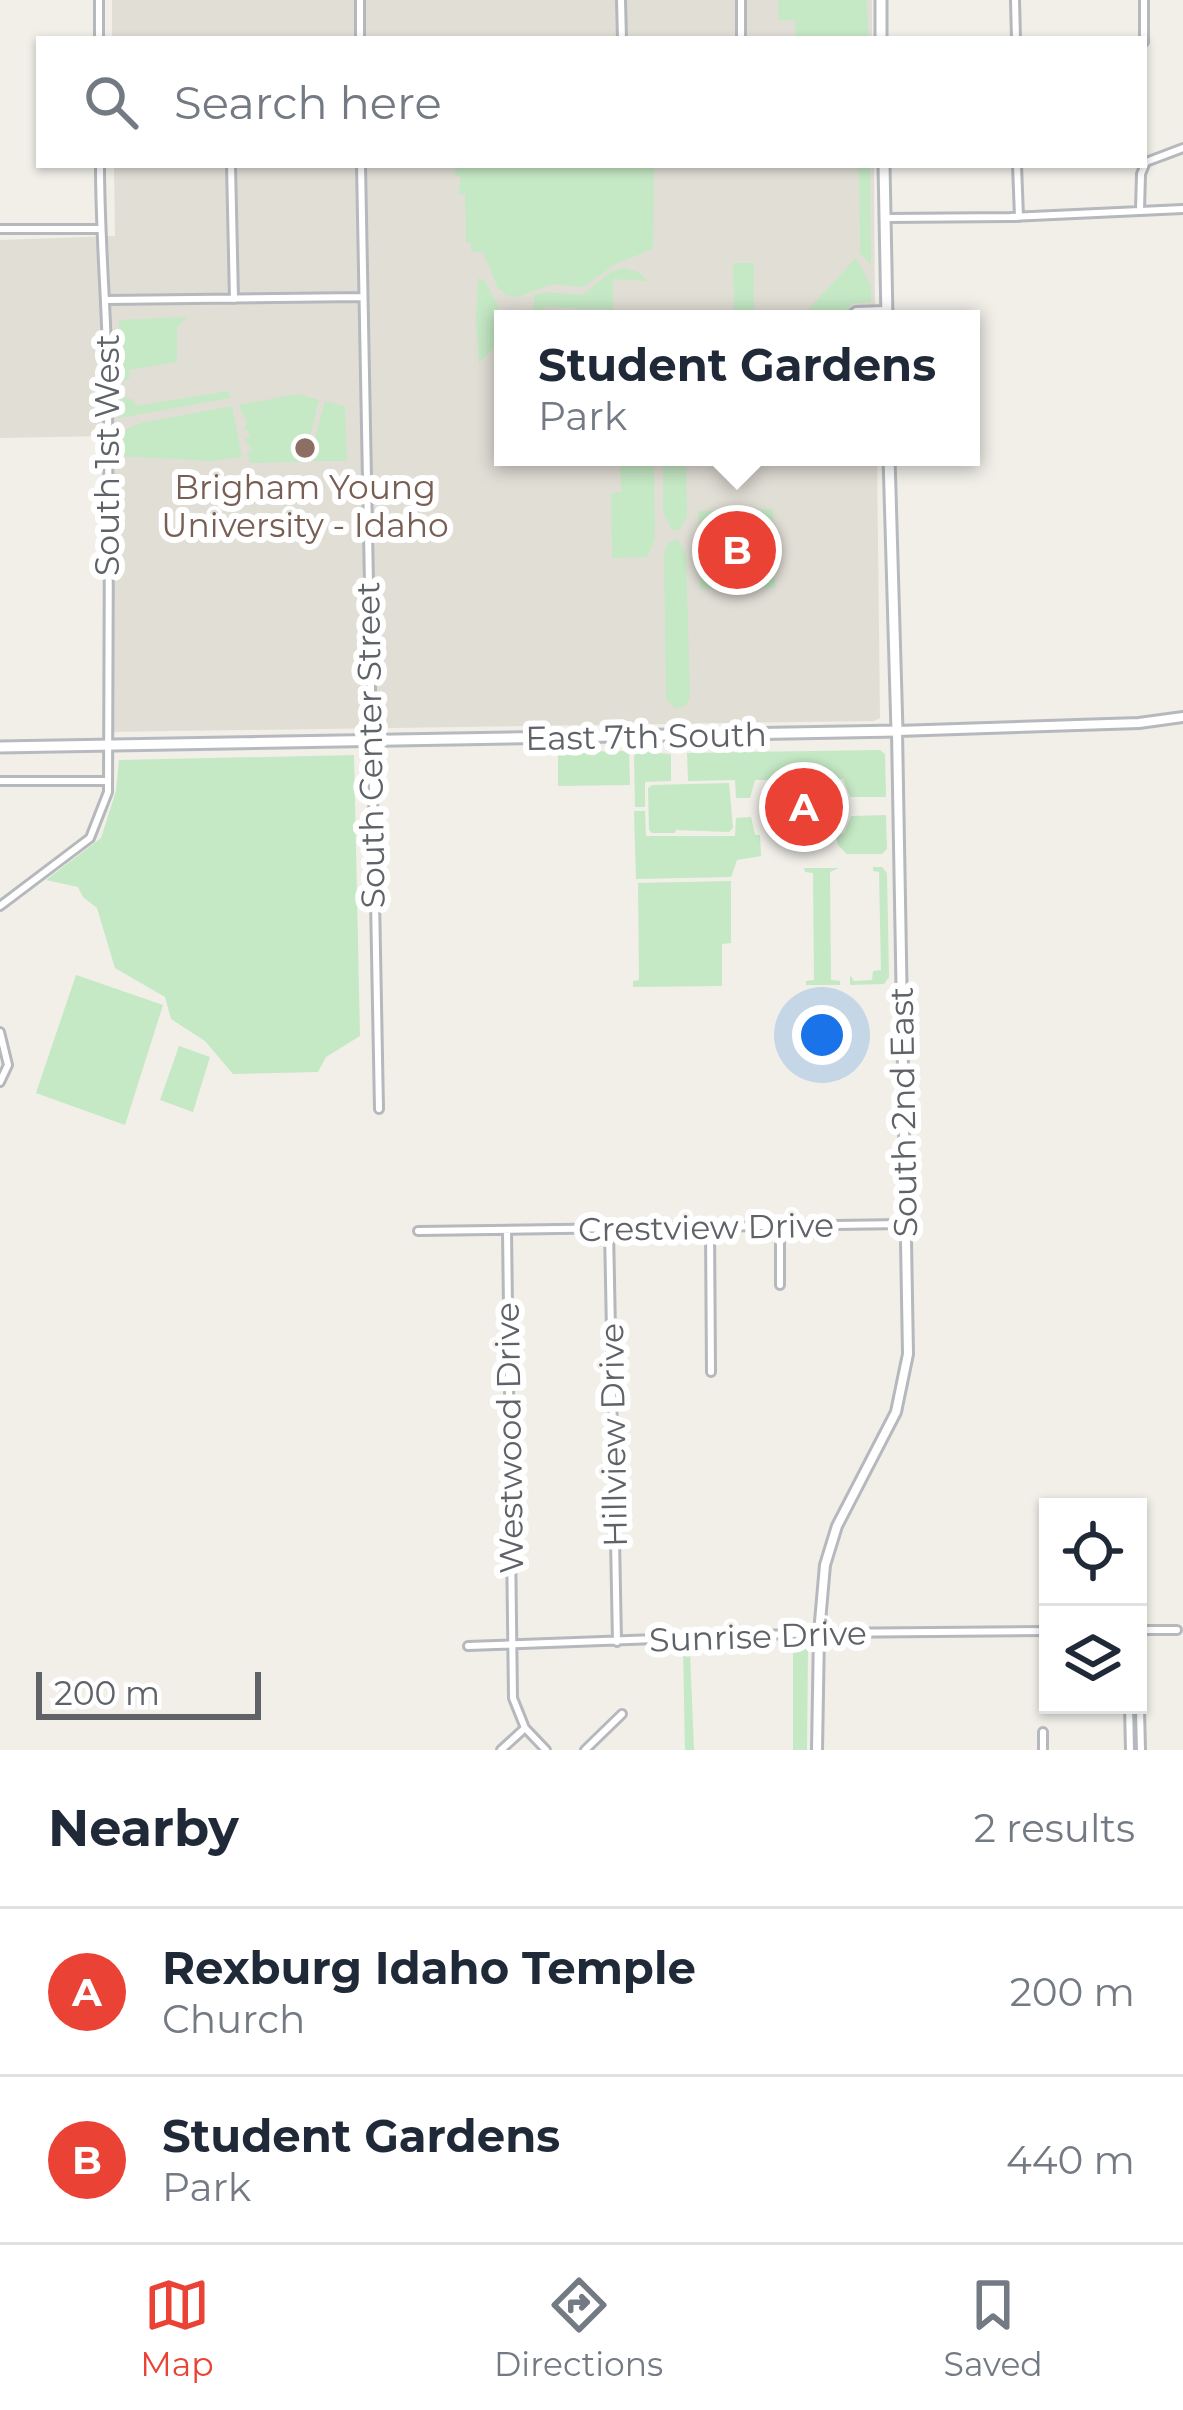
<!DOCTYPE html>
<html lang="en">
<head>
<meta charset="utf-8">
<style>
  :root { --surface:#fff; --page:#f6f6f7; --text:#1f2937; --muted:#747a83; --line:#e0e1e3; --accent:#ea4335 }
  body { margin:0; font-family:Montserrat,sans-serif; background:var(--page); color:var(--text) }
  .controls { position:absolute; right:36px; bottom:36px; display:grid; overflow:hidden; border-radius:0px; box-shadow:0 3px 9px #0004 }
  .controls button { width:108px; height:108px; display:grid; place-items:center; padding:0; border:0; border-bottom:3px solid var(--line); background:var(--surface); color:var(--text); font:60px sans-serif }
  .scale { position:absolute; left:36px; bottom:30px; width:225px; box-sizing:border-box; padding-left:12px; border:6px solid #5f6368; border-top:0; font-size:33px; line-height:42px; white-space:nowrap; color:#5f6368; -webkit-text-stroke:9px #fff; paint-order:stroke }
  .you { position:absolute; left:822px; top:1035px; width:42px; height:42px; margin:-30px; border:9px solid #fff; border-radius:50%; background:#1a73e8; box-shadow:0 0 0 18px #1a73e833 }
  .badge { display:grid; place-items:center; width:78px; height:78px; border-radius:50%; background:var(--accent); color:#fff; font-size:39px; font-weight:700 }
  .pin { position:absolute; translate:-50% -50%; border:6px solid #fff; box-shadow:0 3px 12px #0006 }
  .popup { position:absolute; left:494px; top:310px; width:486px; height:156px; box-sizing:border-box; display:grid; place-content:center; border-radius:0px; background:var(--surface); filter:drop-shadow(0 3px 9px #0005); font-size:39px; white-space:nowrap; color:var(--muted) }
  .popup b { font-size:45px; color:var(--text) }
  .popup::after { content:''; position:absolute; left:50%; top:100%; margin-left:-24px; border:24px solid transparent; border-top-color:var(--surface) }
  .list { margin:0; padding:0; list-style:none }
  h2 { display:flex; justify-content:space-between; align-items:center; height:156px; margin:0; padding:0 48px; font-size:51px }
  h2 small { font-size:39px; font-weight:400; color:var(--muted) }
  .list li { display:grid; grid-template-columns:78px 1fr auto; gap:36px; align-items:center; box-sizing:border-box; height:168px; padding:0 48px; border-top:3px solid var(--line) }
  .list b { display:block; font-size:45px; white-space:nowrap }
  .list p { margin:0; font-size:39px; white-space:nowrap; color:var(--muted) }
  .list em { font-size:39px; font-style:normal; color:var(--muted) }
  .icon { flex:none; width:66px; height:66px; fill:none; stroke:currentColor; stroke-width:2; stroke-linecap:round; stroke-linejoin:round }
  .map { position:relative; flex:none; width:1183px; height:1750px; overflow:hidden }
  .search { position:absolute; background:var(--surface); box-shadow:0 3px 9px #0004; left:36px; right:36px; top:36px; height:132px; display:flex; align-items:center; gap:30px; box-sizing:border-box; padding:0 42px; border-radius:0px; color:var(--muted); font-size:45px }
  .sheet { height:492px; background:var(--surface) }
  nav { display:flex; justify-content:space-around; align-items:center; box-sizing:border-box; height:168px; border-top:3px solid var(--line); background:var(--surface); font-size:33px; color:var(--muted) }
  nav a { display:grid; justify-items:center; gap:6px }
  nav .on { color:var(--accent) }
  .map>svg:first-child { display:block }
  .education { fill:#e1ded6 }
  .green { fill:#c5e8c5 }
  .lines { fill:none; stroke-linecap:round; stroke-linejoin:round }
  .minor-casing { stroke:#b5b8bc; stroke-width:12 }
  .tertiary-casing { stroke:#b5b8bc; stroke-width:14 }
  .secondary-casing { stroke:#b6babf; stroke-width:15 }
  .minor { stroke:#fff; stroke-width:6 }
  .tertiary { stroke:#fff; stroke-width:8 }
  .secondary { stroke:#fff; stroke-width:9 }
  .education-dot { fill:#8d6e63; stroke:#fff; stroke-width:4.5 }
  .labels { text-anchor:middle; stroke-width:12; stroke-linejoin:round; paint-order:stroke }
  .street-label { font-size:33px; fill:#5f6368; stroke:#fff }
  .education-label { font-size:33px; fill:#785e54; stroke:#fff }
</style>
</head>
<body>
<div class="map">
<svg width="1183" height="1750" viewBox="0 0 1183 1750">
  <rect width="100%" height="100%" fill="#f1efe8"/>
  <!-- education -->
  <path class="education" d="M112 0H872V39H112Z
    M114 165H874L875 319H503V457H877L880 718 874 721 107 732 106 436 0 438V240L115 236Z"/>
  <!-- green -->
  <path class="green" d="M778 0H867L868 39H796L795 20H779Z
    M456 165H654L653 249 617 263 583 287 551 284 518 297 506 295 498 288 483 252 471 251V243L466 242 465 194H458L461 177 454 174Z
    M853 165H870L871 265 860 253 859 173Z
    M856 258 871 286V302L852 304 839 319H799Z
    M733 263H754V319H734Z
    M624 268 638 272 648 281 613 279V310L544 307V319H534V295L546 292 582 295 611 272Z
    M478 278 484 280 499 307 497 345 479 363 476 321Z
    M187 317 177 328V362L129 370 130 377 119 385V320Z
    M228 391 230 398 119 418V396L134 400 135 406Z
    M298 394 319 400 304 462 250 463 247 452 252 450 245 439 250 437 248 430H243L247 424 239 405Z
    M325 401 345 406 347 461H309Z
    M232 406 242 457 211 461 120 456V432L141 423Z
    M620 457H654L655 539 647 557 612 558 611 493 621 492Z
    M663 457H686L687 517 679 530H672L663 512Z
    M773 509 775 588 700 589 698 511Z
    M678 539 686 554 690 698 684 707 675 708 666 699 664 553 668 543Z
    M880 750 885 754 886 797H850L843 779 755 780 750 798H736L735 780 688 781 687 753Z
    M629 751 630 785 558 786V752Z
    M634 751 671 754V781L645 782V807H635Z
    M354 755 360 1036 326 1057 318 1072 233 1074 205 1041 171 1019 165 997 115 968 97 908 83 897 78 887 46 880 101 838 116 791 119 760Z
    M729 783 733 828 729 832 676 830 675 833H652L649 830 648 788 652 785Z
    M634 811H645L646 836H735L736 818 751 817 755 835H760L761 856 737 860 731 877 636 879Z
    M886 815 887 849 882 854H847L838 845 836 836 844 833 851 816Z
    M873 867H882L887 873 889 977 884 984 850 985V975L854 981 872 980 873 971 881 970 879 872 873 871Z
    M839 868 830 872 831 980 840 981V985H806V981L814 980 813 873 805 872 804 868Z
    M731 881V943L722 944V986L633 987V981L639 980 638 883Z
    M76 975 163 1005 125 1125 36 1093Z
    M179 1046 210 1057 193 1112 160 1100Z
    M803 1643 808 1648 807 1750H793V1653L786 1652 785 1644Z
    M699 1645V1650L690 1651 694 1750H685L683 1646Z"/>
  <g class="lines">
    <defs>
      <path id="minor" d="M99 0V39
        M360 0V39
        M621 0 622 39
        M1015 0 1016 39
        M741 39V0
        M1144 42V0
        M231 165 234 299
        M361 165 379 1109
        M1017 165 1019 217
        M1140 210 1141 174 1146 162 1183 148
        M887 218 1010 217 1183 209
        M0 229H98
        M107 300 361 297
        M847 319 856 311 886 310
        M0 781H108
        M0 906 90 838 108 792C109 657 109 521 108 386 107 312 100 239 100 165
        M0 1032 8 1065 0 1082
        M780 1226V1285
        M710 1227 711 1372
        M609 1229 617 1642
        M507 1230 513 1698 525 1728 546 1750
        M418 1231 905 1224
        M1138 1630 1141 1750
        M1138 1630H1177
        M468 1646 819 1633 1048 1631
        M1129 1705 1130 1750
        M1043 1732V1750
        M501 1750 525 1728
        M585 1750 622 1714"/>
      <path id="tertiary" d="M817 1750 819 1633 825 1565 837 1526 896 1412 908 1354 897 731 1139 723 1183 717"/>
      <path id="secondary" d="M881 0V39
        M884 165 887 319
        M0 747 897 731 889 457"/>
    </defs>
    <!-- minor casing -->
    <use href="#minor" class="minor-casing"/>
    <!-- tertiary casing -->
    <use href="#tertiary" class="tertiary-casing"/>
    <!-- secondary casing -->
    <use href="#secondary" class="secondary-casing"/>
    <!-- minor -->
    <use href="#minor" class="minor"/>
    <!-- tertiary -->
    <use href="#tertiary" class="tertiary"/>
    <!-- secondary -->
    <use href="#secondary" class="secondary"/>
  </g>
  <!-- markers -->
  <circle class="education-dot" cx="305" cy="448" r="12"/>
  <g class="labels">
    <!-- street labels -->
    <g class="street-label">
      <text transform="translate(107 455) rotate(-90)" y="12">South 1st West</text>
      <text transform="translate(646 736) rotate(-1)" y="12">East 7th South</text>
      <text transform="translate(370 745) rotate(-91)" y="12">South Center Street</text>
      <text transform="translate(903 1112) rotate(-91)" y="12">South 2nd East</text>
      <text transform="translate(706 1227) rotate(-1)" y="12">Crestview Drive</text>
      <text transform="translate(613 1435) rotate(-91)" y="12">Hillview Drive</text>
      <text transform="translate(509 1438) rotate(-91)" y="12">Westwood Drive</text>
      <text transform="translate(758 1636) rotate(-2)" y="12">Sunrise Drive</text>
    </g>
    <!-- education labels -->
    <g class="education-label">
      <text x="305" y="499">Brigham Young<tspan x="305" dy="38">University - Idaho</tspan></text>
    </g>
  </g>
</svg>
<div class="controls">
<button><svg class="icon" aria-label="locate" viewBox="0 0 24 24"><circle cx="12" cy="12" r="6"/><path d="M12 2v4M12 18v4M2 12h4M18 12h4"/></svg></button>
<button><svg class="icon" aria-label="layers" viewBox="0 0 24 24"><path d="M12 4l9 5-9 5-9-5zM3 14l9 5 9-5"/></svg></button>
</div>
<div class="scale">200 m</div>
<div class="you"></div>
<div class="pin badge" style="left:804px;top:807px">A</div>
<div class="pin badge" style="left:737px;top:550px">B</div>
<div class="popup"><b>Student Gardens</b>Park</div>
<div class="search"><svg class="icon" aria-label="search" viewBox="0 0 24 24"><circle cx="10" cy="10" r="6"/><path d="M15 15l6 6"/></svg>Search here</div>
</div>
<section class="sheet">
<h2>Nearby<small>2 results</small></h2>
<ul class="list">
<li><span class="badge">A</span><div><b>Rexburg Idaho Temple</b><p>Church</p></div><em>200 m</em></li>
<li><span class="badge">B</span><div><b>Student Gardens</b><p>Park</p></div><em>440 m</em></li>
</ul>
</section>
<nav>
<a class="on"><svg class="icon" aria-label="map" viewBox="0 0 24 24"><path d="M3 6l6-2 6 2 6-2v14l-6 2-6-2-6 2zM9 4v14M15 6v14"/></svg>Map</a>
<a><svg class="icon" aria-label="directions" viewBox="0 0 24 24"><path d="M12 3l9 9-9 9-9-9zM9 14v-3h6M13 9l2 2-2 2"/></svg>Directions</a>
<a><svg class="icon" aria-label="saved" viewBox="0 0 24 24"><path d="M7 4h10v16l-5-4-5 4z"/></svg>Saved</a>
</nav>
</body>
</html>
